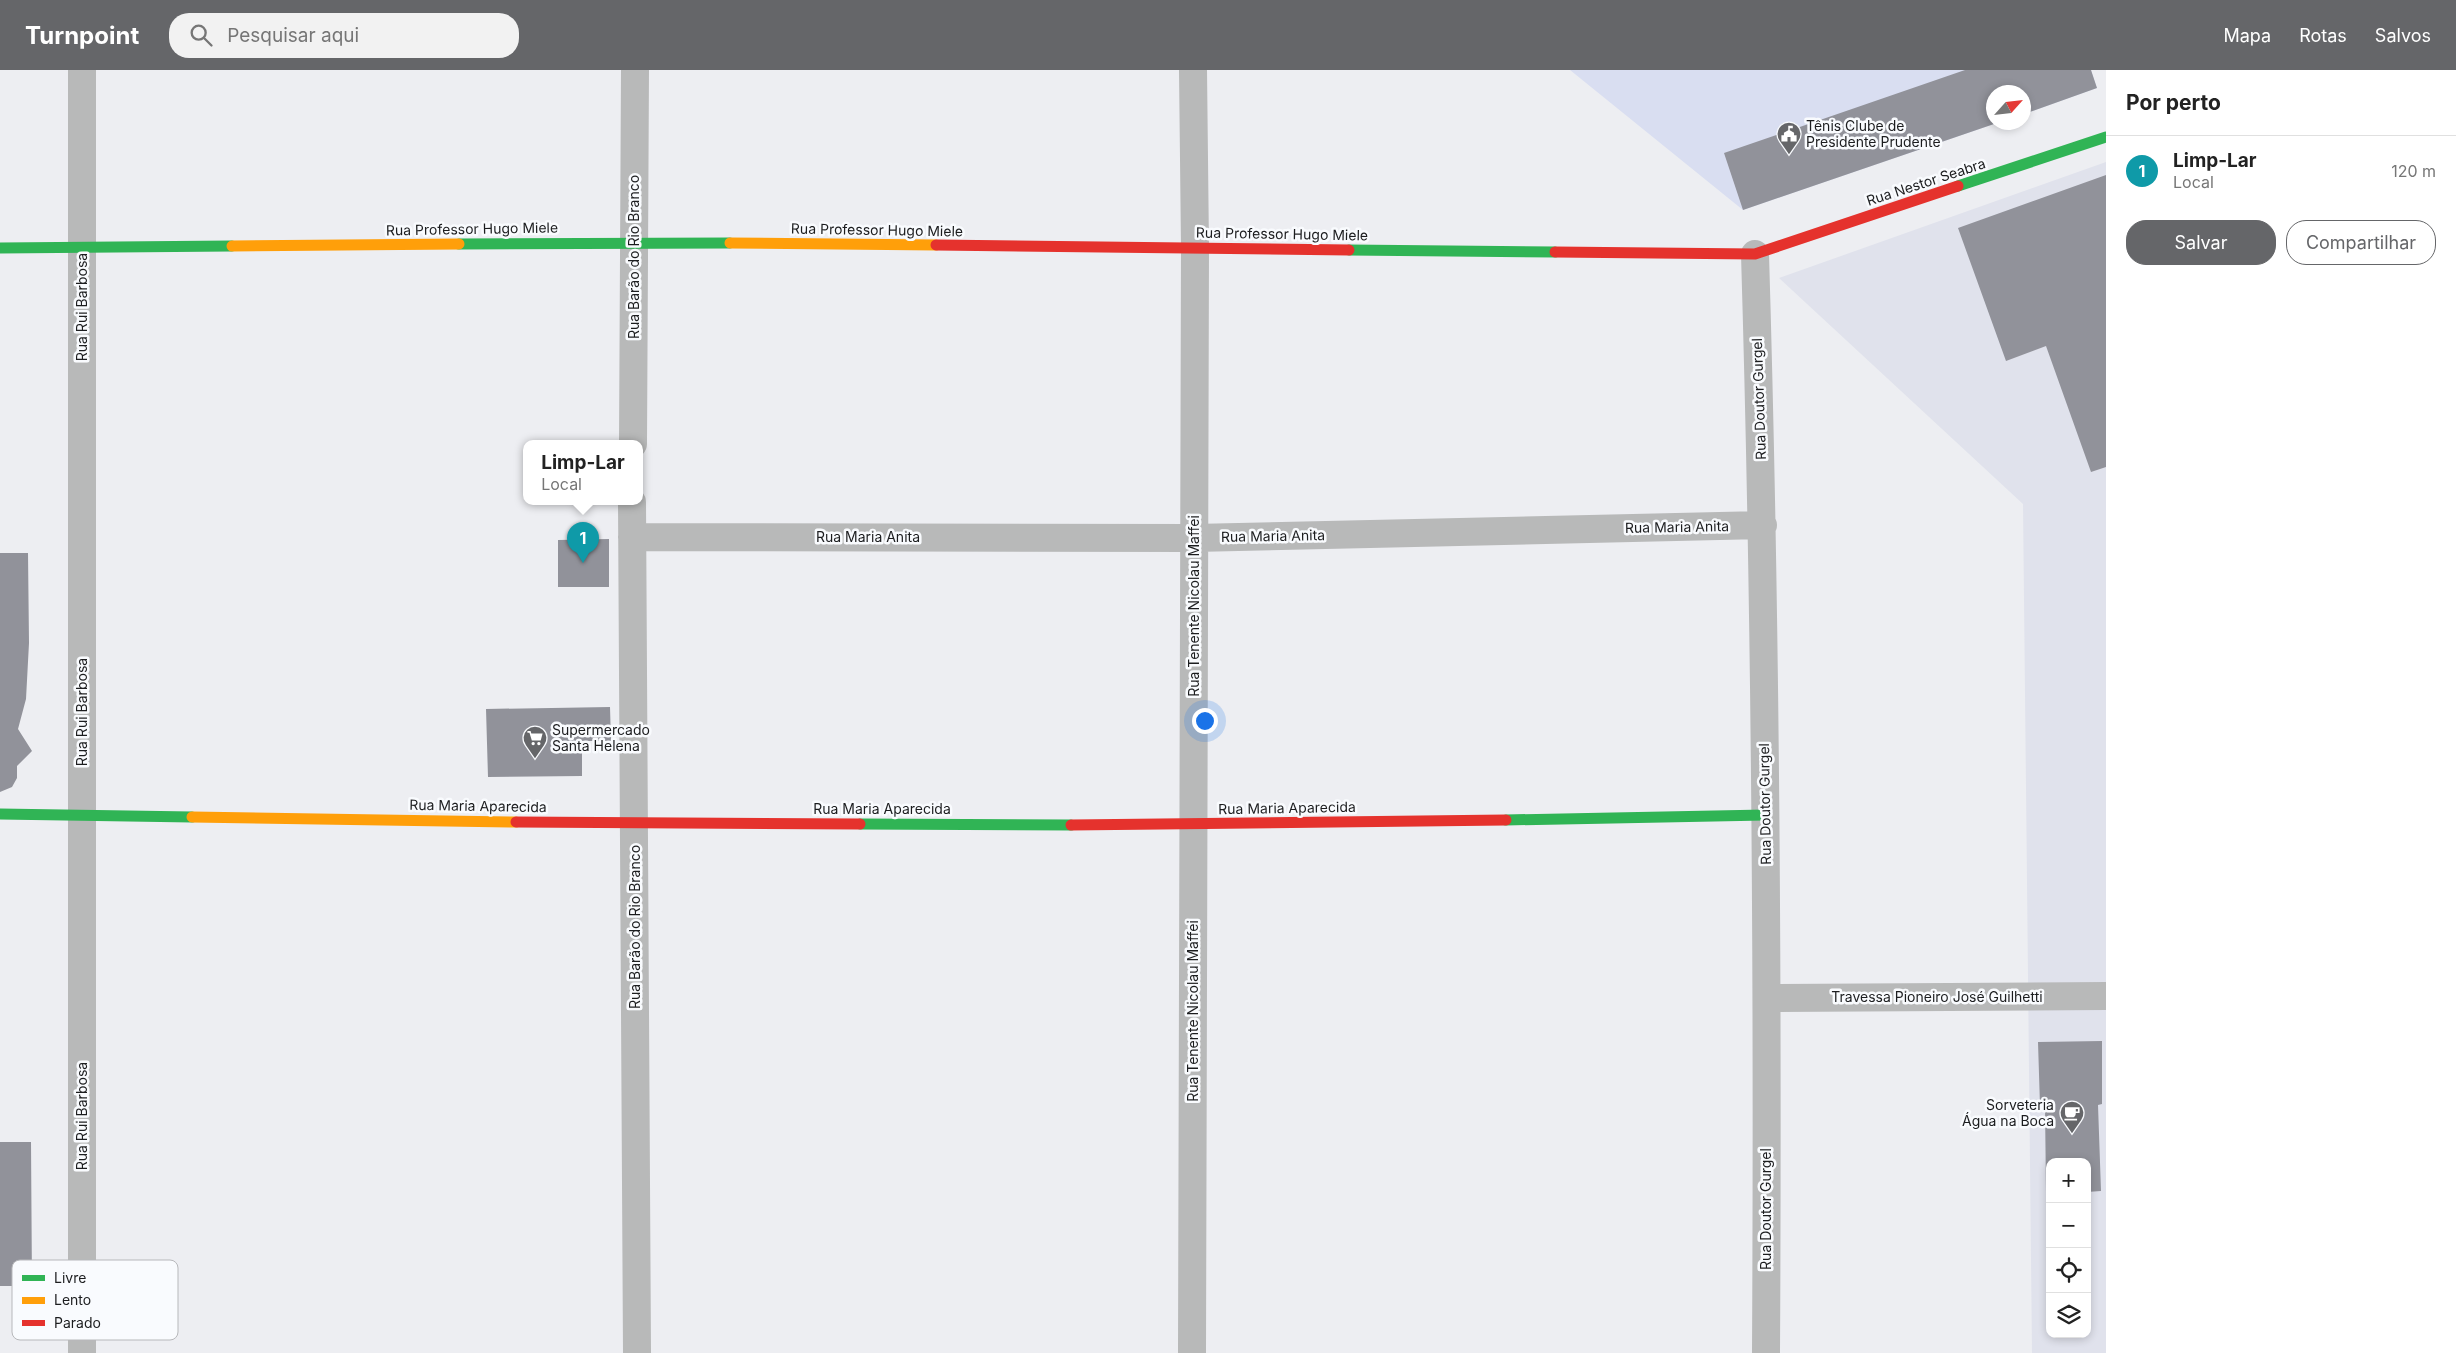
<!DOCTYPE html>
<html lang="pt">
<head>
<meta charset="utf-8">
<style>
  :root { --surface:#fff; --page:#f2f2f2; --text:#222; --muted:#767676; --line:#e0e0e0; --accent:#656669 }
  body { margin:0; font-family:Inter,sans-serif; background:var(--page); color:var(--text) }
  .controls { position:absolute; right:15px; bottom:15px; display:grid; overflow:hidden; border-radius:10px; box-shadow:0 2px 8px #0003 }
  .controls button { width:45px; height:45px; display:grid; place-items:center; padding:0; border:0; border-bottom:1px solid var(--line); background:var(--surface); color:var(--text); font:25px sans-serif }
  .compass { position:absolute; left:1986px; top:15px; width:45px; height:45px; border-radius:50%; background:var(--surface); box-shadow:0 2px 8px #0003; rotate:63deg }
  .you { position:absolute; left:1204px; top:650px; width:18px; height:18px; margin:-12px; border:4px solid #fff; border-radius:50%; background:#1a73e8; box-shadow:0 0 0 8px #1a73e833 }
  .badge { display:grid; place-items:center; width:32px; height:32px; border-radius:50%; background:var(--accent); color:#fff; font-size:16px; font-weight:700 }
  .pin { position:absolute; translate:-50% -41px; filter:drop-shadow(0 1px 2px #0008) }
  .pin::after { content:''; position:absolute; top:26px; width:18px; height:15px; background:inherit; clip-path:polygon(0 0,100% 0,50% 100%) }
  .popup { position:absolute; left:523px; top:370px; width:120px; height:65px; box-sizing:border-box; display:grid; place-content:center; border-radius:10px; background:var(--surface); filter:drop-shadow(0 1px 4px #0005); font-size:16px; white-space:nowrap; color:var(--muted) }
  .popup b { font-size:19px; color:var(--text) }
  .popup::after { content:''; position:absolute; left:50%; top:100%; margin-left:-10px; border:10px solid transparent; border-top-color:var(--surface) }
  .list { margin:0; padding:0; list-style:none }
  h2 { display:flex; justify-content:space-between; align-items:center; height:65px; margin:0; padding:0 20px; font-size:21px }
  h2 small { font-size:16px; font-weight:400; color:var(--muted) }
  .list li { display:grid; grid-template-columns:32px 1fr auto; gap:15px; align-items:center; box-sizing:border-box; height:70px; padding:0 20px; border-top:1px solid var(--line) }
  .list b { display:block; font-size:19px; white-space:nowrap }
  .list p { margin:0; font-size:16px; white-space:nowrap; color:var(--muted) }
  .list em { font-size:16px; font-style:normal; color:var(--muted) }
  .actions { display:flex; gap:10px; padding:15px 20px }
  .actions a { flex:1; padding:11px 0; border:1px solid var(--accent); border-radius:20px; text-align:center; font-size:18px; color:var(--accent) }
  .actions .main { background:var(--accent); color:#fff }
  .icon { flex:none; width:28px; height:28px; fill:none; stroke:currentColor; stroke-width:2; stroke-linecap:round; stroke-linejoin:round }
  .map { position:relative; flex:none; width:2106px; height:1283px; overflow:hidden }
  header { display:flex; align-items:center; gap:30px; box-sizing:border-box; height:70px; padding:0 25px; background:var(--accent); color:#fff }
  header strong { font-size:24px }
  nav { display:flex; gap:28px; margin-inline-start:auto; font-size:18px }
  .search { width:350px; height:45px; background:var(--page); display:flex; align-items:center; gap:12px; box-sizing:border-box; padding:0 18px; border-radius:20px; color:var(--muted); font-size:19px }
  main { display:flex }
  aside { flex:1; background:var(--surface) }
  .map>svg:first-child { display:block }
  .built { fill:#e0e2ec; fill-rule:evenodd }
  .garden { fill:#d9def1 }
  .building { fill:#91929a }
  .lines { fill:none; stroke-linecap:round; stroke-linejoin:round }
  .street { stroke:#b8b9b9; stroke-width:28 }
  .fast { stroke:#30b455; stroke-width:11 }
  .slow { stroke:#ff9f0a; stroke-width:11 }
  .jam { stroke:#e5322d; stroke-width:11 }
  .labels { text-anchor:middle; stroke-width:5; stroke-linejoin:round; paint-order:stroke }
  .poi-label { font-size:14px; fill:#1c1d1f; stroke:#f9fbfe; text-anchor:start }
  .street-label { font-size:14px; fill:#1c1d1f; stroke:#f9fbfe }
  .key { fill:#f9fbfe; stroke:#b7b8bb; stroke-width:1 }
  .key-label { font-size:14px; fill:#1c1d1f }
</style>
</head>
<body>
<header>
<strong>Turnpoint</strong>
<div class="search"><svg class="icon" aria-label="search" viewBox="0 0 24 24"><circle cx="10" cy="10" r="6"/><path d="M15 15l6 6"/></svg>Pesquisar aqui</div>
<nav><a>Mapa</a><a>Rotas</a><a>Salvos</a></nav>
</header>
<main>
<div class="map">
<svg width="2106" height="1283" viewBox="0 0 2106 1283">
  <rect width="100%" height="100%" fill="#edeef2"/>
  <!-- built -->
  <path class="built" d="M2106 92V1283H2032L2023 434 1779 208ZM2050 1092H2087V1264H2050Z"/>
  <!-- garden -->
  <path class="garden" d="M1570 0H2091L2097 18 2024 44V22H1994V52L1997 53 1743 140Z"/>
  <!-- building -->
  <path class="building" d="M1965 0H2091L2097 18 2024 44V22H1994V54L1743 140 1724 83Z
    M2106 105V397L2091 402 2046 276 2006 291 1958 158Z
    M609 469V517H558V470Z
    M0 483H28L29 573 26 629 18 659 32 681 17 696V708L12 717 0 722Z
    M610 637 611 671H582V706L488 707 486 639Z
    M2102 971V1034L2098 1035 2101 1121 2087 1122V1092H2050V1122H2046L2045 1036H2040L2038 972Z
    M0 1072H31L32 1216H0Z"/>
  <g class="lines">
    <!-- street -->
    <path class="street" d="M82 0V1283
      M1755 184C1766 551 1768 917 1766 1283
      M633 374 635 0
      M632 432 637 1283
      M632 467 1194 468 1763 455
      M1767 928 2106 926
      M1192 1283 1195 178 1193 0"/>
    <!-- fast -->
    <path class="fast" d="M1958 116 2106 67
      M459 174 730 173
      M0 178 232 176
      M1349 180 1555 182
      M0 744 192 747
      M1506 750 1765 745
      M860 754 1071 755"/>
    <!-- slow -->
    <path class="slow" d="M730 173 936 175
      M232 176 459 174
      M192 747 516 752"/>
    <!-- jam -->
    <path class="jam" d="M936 175 1349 180
      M1555 182 1755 184 1958 116
      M516 752 860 754
      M1071 755 1506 750"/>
  </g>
  <!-- icons -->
  <defs>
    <symbol id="civic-pin" viewBox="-11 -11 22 30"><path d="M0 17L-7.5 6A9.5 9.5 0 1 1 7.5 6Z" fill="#656669" stroke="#f9fbfe"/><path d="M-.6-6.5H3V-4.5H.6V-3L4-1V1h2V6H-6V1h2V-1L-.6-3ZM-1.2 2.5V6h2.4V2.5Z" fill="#fff"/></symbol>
    <symbol id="supermarket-pin" viewBox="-11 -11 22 30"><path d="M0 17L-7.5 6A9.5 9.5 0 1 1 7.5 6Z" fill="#656669" stroke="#f9fbfe"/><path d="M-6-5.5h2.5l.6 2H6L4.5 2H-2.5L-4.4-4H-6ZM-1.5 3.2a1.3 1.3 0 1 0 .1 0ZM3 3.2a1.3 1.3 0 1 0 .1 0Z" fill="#fff"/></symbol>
    <symbol id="cafe-pin" viewBox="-11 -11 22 30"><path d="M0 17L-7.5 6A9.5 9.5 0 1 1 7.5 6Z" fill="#656669" stroke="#f9fbfe"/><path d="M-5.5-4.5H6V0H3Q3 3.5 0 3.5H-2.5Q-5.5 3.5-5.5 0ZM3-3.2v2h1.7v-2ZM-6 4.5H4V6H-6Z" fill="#fff"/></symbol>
  </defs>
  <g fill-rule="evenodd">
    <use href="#civic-pin" x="1775" y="50" width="28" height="38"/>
    <use href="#supermarket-pin" x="521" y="654" width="28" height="38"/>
    <use href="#cafe-pin" x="2058" y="1029" width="28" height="38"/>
  </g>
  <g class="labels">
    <!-- poi labels -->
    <g class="poi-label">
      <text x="1806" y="61">Tênis Clube de<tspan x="1806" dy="16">Presidente Prudente</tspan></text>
      <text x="552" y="665">Supermercado<tspan x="552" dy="16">Santa Helena</tspan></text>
      <text x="2054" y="1040" text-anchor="end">Sorveteria<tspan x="2054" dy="16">Água na Boca</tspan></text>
    </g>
    <!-- street labels -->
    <g class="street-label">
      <text transform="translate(1926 112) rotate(-18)" y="5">Rua Nestor Seabra</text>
      <text transform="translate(472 159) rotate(-1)" y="5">Rua Professor Hugo Miele</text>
      <text transform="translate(877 160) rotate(1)" y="5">Rua Professor Hugo Miele</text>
      <text transform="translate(1282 164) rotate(1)" y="5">Rua Professor Hugo Miele</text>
      <text transform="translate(634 187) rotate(-90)" y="5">Rua Barão do Rio Branco</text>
      <text transform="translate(82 237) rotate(-90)" y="5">Rua Rui Barbosa</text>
      <text transform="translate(1759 329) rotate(-92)" y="5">Rua Doutor Gurgel</text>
      <text transform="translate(1677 457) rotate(-1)" y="5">Rua Maria Anita</text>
      <text transform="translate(1273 466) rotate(-1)" y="5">Rua Maria Anita</text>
      <text x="868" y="472">Rua Maria Anita</text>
      <text transform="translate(1194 536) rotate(-90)" y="5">Rua Tenente Nicolau Maffei</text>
      <text transform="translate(82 642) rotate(-90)" y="5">Rua Rui Barbosa</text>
      <text transform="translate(1765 734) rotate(-91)" y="5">Rua Doutor Gurgel</text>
      <text transform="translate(478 736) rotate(1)" y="5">Rua Maria Aparecida</text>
      <text transform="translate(1287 738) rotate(-1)" y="5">Rua Maria Aparecida</text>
      <text x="882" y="744">Rua Maria Aparecida</text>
      <text transform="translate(635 857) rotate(-90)" y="5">Rua Barão do Rio Branco</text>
      <text x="1937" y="932">Travessa Pioneiro José Guilhetti</text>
      <text transform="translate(1193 941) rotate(-90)" y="5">Rua Tenente Nicolau Maffei</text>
      <text transform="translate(82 1046) rotate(-90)" y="5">Rua Rui Barbosa</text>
      <text transform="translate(1766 1139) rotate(-90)" y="5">Rua Doutor Gurgel</text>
    </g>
  </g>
  <!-- legend -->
  <rect x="12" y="1190" width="166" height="80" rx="8" class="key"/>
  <rect x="22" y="1205" width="23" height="6" fill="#30b455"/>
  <rect x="22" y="1227" width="23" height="7" fill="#ff9f0a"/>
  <rect x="22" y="1250" width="23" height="6" fill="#e5322d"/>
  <g class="key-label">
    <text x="54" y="1213">Livre</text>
    <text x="54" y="1235">Lento</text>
    <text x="54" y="1258">Parado</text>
  </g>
</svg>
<div class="controls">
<button>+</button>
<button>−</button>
<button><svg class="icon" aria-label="locate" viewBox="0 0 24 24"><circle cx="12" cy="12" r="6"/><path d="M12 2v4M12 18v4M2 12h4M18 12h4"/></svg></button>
<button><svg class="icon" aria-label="layers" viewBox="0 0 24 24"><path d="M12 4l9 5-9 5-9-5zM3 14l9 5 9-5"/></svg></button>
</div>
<svg class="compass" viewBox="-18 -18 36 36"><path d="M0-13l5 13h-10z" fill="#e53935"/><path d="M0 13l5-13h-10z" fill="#767676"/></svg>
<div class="you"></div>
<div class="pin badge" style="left:583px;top:493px;background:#0f9aa8">1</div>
<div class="popup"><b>Limp-Lar</b>Local</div>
</div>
<aside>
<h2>Por perto<small></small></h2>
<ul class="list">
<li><span class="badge" style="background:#0f9aa8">1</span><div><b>Limp-Lar</b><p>Local</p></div><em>120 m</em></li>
</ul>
<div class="actions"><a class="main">Salvar</a><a>Compartilhar</a></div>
</aside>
</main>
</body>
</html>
